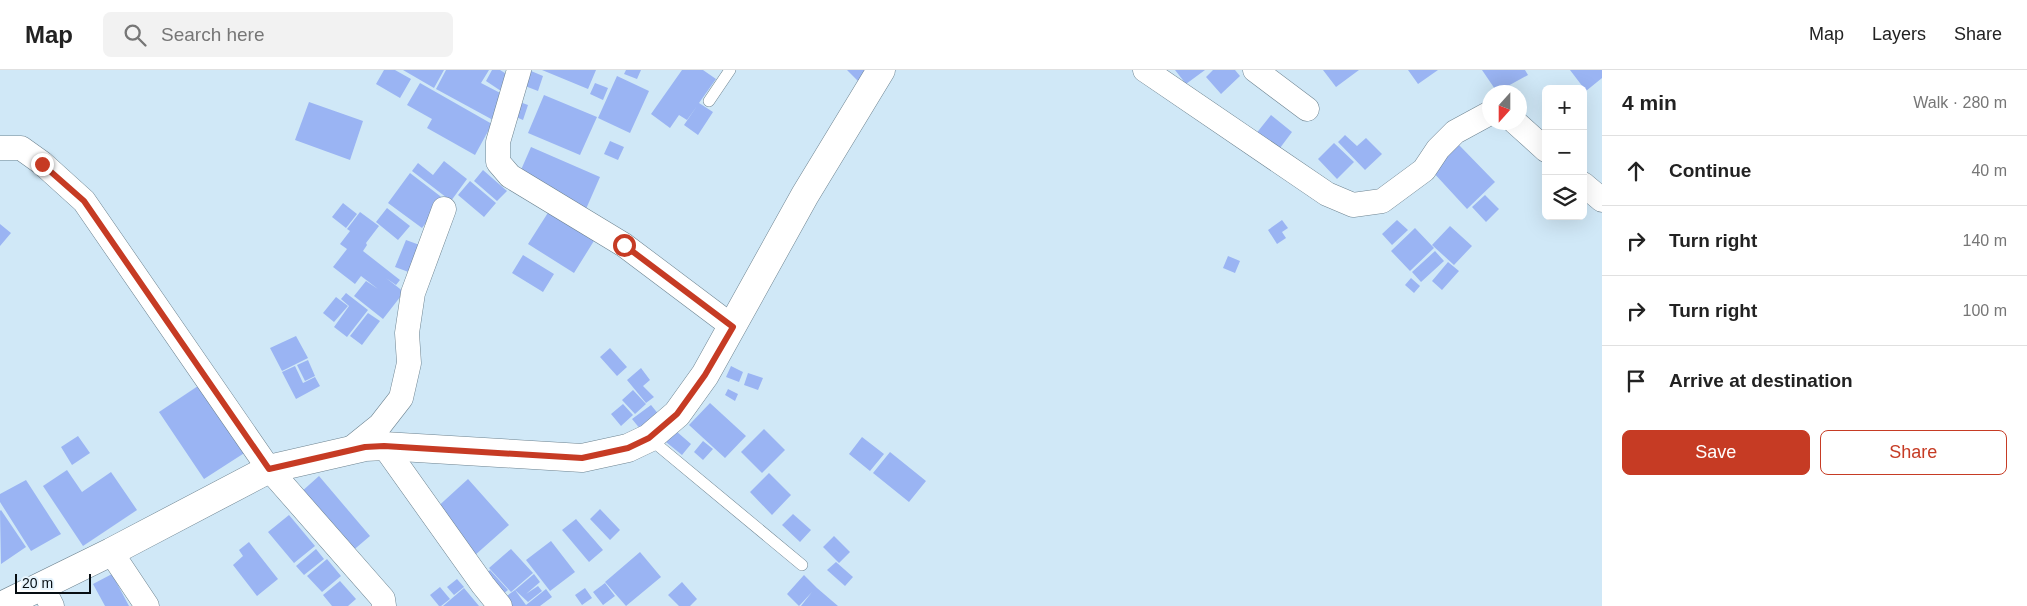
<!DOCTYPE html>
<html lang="en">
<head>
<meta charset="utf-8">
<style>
  :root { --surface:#fff; --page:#f2f2f2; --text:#222; --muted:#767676; --line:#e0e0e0; --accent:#c63b24 }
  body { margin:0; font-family:Arial,sans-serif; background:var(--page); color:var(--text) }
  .controls { position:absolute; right:15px; top:15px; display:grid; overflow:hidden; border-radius:8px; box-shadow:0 5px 20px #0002 }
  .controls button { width:45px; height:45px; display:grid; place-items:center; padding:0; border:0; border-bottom:1px solid var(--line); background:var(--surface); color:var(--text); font:25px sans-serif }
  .compass { position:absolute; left:1482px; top:15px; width:45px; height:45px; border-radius:50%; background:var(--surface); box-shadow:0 5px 20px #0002; rotate:201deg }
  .scale { position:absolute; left:15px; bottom:12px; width:76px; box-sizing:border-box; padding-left:5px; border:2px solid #060d12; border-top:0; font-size:14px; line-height:18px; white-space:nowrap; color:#060d12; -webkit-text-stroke:4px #e6f4fd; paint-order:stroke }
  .stop { position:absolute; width:15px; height:15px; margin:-11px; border:4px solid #c63b24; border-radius:50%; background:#fff }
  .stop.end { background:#c63b24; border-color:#fff; box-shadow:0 1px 5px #0008 }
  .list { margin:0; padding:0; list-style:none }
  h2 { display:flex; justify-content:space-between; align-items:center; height:65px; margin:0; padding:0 20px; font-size:21px }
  h2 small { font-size:16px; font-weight:400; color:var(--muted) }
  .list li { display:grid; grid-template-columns:32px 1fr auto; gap:15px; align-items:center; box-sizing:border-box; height:70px; padding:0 20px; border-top:1px solid var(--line) }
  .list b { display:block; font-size:19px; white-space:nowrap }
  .list em { font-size:16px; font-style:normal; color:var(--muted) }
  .actions { display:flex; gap:10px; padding:15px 20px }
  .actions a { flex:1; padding:11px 0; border:1px solid var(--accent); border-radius:8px; text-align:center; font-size:18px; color:var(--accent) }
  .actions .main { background:var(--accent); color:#fff }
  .icon { flex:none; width:28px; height:28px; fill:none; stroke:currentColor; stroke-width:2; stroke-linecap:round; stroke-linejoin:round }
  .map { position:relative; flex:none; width:1602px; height:536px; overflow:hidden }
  header { display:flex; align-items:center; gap:30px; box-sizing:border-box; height:70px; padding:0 25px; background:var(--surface); border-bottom:1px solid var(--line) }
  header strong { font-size:24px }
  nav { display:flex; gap:28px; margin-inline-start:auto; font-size:18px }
  .search { width:350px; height:45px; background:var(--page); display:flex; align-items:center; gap:12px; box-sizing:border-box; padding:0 18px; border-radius:8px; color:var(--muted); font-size:19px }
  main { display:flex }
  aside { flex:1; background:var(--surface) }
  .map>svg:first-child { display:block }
  .building { fill:#9ab4f3 }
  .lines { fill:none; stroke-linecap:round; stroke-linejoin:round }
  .service-casing { stroke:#6d8390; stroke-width:12 }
  .minor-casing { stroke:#6d8390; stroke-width:25 }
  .tertiary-casing { stroke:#6d8390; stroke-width:29 }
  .service { stroke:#fff; stroke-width:11 }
  .minor { stroke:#fff; stroke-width:24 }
  .tertiary { stroke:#fff; stroke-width:28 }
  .route { stroke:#c63b24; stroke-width:6 }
</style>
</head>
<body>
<header>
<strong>Map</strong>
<div class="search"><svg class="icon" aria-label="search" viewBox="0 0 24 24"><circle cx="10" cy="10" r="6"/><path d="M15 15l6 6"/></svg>Search here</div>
<nav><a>Map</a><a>Layers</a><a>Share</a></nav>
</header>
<main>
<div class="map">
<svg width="1602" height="536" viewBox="0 0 1602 536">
  <rect width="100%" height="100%" fill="#d0e8f7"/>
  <!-- building -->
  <path class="building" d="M384 0H395L411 9 400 28 376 14Z
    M403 0H444L434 18Z
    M446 0H489L481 13 506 26 493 50 436 19Z
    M492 0H500L513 8 504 23 486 11Z
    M542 0H596L588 19Z
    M626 0H641L637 9 624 4Z
    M682 0H703L716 9 699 33 713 42 698 65 684 55 697 36 687 50 679 45 670 58 651 44Z
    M847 0H867L861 14Z
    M1175 0H1205L1186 14Z
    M1213 0H1235L1240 6 1221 24 1206 7Z
    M1323 0H1359L1336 17Z
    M1408 0H1438L1418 14Z
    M1482 0H1525L1528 5 1497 22Z
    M1570 0H1602V8L1586 21Z
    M531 1 543 6 538 21 525 16Z
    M617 6 649 21 630 63 598 48Z
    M420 13 492 54 475 85 427 58 432 49 407 35Z
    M595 13 608 18 603 30 590 24Z
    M544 25 597 47 580 85 528 63Z
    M514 30 528 35 523 50 509 44Z
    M309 32 363 51 350 90 295 70Z
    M1271 45 1292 62 1277 82 1255 65Z
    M1345 65 1357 76 1366 68 1382 84 1365 100 1338 72Z
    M610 71 624 77 618 90 604 84Z
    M1334 73 1354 92 1337 109 1318 89Z
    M1459 75 1495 112 1467 139 1432 101Z
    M531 77 600 107 586 139 517 109Z
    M444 91 467 109 451 131 412 101 418 93 433 105Z
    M483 100 507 121 497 131 474 111Z
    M410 103 444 129 422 158 388 133Z
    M470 111 496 133 484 147 458 125Z
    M1485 125 1499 139 1486 152 1472 137Z
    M343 133 357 144 346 158 332 147Z
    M387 138 410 156 398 170 376 152Z
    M551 138 597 166 574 203 528 174Z
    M360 142 379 156 366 173 367 175 363 181 400 210 396 215 386 208 404 222 383 249 354 226 366 211 378 219 361 206 355 214 333 197 347 179 340 174 350 161 347 159Z
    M1282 150 1288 158 1282 162 1286 168 1277 174 1268 160Z
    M1397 150 1408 160 1392 175 1382 164Z
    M0 154 11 163 0 176Z
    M1450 156 1472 176 1454 195 1432 175Z
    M1415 158 1434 178 1410 201 1391 181Z
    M406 170 425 177 414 204 395 197Z
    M1435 181 1444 191 1421 212 1412 202Z
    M523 185 554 204 543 222 512 203Z
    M1228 186 1240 191 1235 203 1223 198Z
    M1448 192 1459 201 1442 220 1432 211Z
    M1411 208 1420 216 1414 223 1405 215Z
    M346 223 368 240 347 267 334 257 349 236 341 229Z
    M336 227 348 236 334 252 323 243Z
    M368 243 380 251 362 275 350 266Z
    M296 266 308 288 282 301 270 278Z
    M610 278 627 297 617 306 600 287Z
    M308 290 315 306 305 311 297 295Z
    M295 296 303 313 315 307 320 316 296 329 282 302Z
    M731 296 743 302 739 312 726 307Z
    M641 298 650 310 643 316 654 327 646 333 627 310Z
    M748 303 763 308 758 320 744 315Z
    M204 312 249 380 204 409 159 342Z
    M728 319 738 324 735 331 725 325Z
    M633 320 646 334 635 344 622 330Z
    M710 333 746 366 725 388 689 355Z
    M623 334 633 345 621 356 611 344Z
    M651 335 660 346 641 360 632 349Z
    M764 359 785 380 762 403 741 382Z
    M676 361 691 374 682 385 666 372Z
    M78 366 90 383 72 395 61 377Z
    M862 367 884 384 870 401 849 384Z
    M703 371 713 379 703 390 694 382Z
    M890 382 926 411 909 432 873 403Z
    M67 400 82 422 111 402 137 440 83 476 43 416Z
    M769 403 791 425 772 445 750 422Z
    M319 406 370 466 350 483 300 423Z
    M468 409 509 455 474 486 433 441Z
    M26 410 61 464 31 481 0 432V424Z
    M600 439 620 460 610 470 590 449Z
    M1 440 26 477 1 494 0 441Z
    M793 444 811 460 800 472 782 455Z
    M289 445 315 476 294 493 268 462Z
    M576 449 603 480 589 492 562 460Z
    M834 466 850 482 839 493 823 477Z
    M551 471 575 502 550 521 526 490Z
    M249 472 278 509 257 526 233 495 243 486 239 480Z
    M316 479 324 489 304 505 296 496Z
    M511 479 533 503 511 522 489 498Z
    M640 482 661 507 626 536 605 512Z
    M327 489 341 506 322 522 307 506Z
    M836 492 853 507 845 516 827 500Z
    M490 500 508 520 498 528 481 508Z
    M112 504 129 536H105L93 514Z
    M534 504 540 512 526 524 538 516 542 521 528 532 515 520Z
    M804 505 817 518 838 536H801L812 522 799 536 787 524Z
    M457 509 464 517 454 525 447 517Z
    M340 511 356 529 348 536H332L323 525Z
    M682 512 697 529 690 536H679L668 525Z
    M605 513 615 526 603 535 593 522Z
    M440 517 450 529 441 536H439L430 525Z
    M464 518 479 536H443Z
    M585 518 592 528 582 535 575 525Z
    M546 519 552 527 540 536H510L504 528 515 520 526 535Z"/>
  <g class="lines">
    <defs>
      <path id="service" d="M709 31 730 0
        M649 368 802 495"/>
      <path id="minor" d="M519 0 498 72V92L510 106 624 175 733 257
        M1145 0 1327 124 1353 135 1382 131 1424 100 1438 79 1455 62 1490 43
        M1255 0 1307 39
        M1515 52 1546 80
        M0 78H21L42 93 84 131 269 399 383 529 384 536
        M1583 114 1602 130
        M384 376 483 515 500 536
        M349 380 380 355 401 328 409 293 407 263 413 223 444 139
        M111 482 147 536
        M42 516 52 536"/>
      <path id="tertiary" d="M1 536 111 482 269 399 365 377 384 376 582 388 628 378 649 368 677 344 705 305 805 125 881 0"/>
    </defs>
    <!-- service casing -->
    <use href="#service" class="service-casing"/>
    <!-- minor casing -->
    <use href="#minor" class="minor-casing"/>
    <!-- tertiary casing -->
    <use href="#tertiary" class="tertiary-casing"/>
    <!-- service -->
    <use href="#service" class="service"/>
    <!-- minor -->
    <use href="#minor" class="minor"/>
    <!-- tertiary -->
    <use href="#tertiary" class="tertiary"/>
  </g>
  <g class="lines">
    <!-- route -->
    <path class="route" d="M42 94 84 131 269 399 365 377 384 376 582 388 628 378 649 368 677 344 705 305 733 257 624 175"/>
  </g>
</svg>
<div class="controls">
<button>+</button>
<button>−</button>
<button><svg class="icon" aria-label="layers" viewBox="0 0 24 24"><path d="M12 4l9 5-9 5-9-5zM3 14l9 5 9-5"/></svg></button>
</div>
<svg class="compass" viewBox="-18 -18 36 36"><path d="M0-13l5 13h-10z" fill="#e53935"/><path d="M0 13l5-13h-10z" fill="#767676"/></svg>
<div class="scale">20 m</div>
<div class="stop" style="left:624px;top:175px"></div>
<div class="stop end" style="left:42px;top:94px"></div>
</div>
<aside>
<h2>4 min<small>Walk · 280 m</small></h2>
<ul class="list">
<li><svg class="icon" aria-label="ahead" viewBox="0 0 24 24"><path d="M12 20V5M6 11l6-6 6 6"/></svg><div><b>Continue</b></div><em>40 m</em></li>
<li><svg class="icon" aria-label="right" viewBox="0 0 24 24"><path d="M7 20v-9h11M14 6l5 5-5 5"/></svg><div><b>Turn right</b></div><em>140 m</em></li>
<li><svg class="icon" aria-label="right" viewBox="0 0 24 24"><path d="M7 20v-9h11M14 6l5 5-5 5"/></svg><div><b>Turn right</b></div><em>100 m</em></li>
<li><svg class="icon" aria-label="arrive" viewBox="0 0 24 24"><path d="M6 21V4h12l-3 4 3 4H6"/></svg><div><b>Arrive at destination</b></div></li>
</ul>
<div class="actions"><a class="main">Save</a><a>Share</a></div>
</aside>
</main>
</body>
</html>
